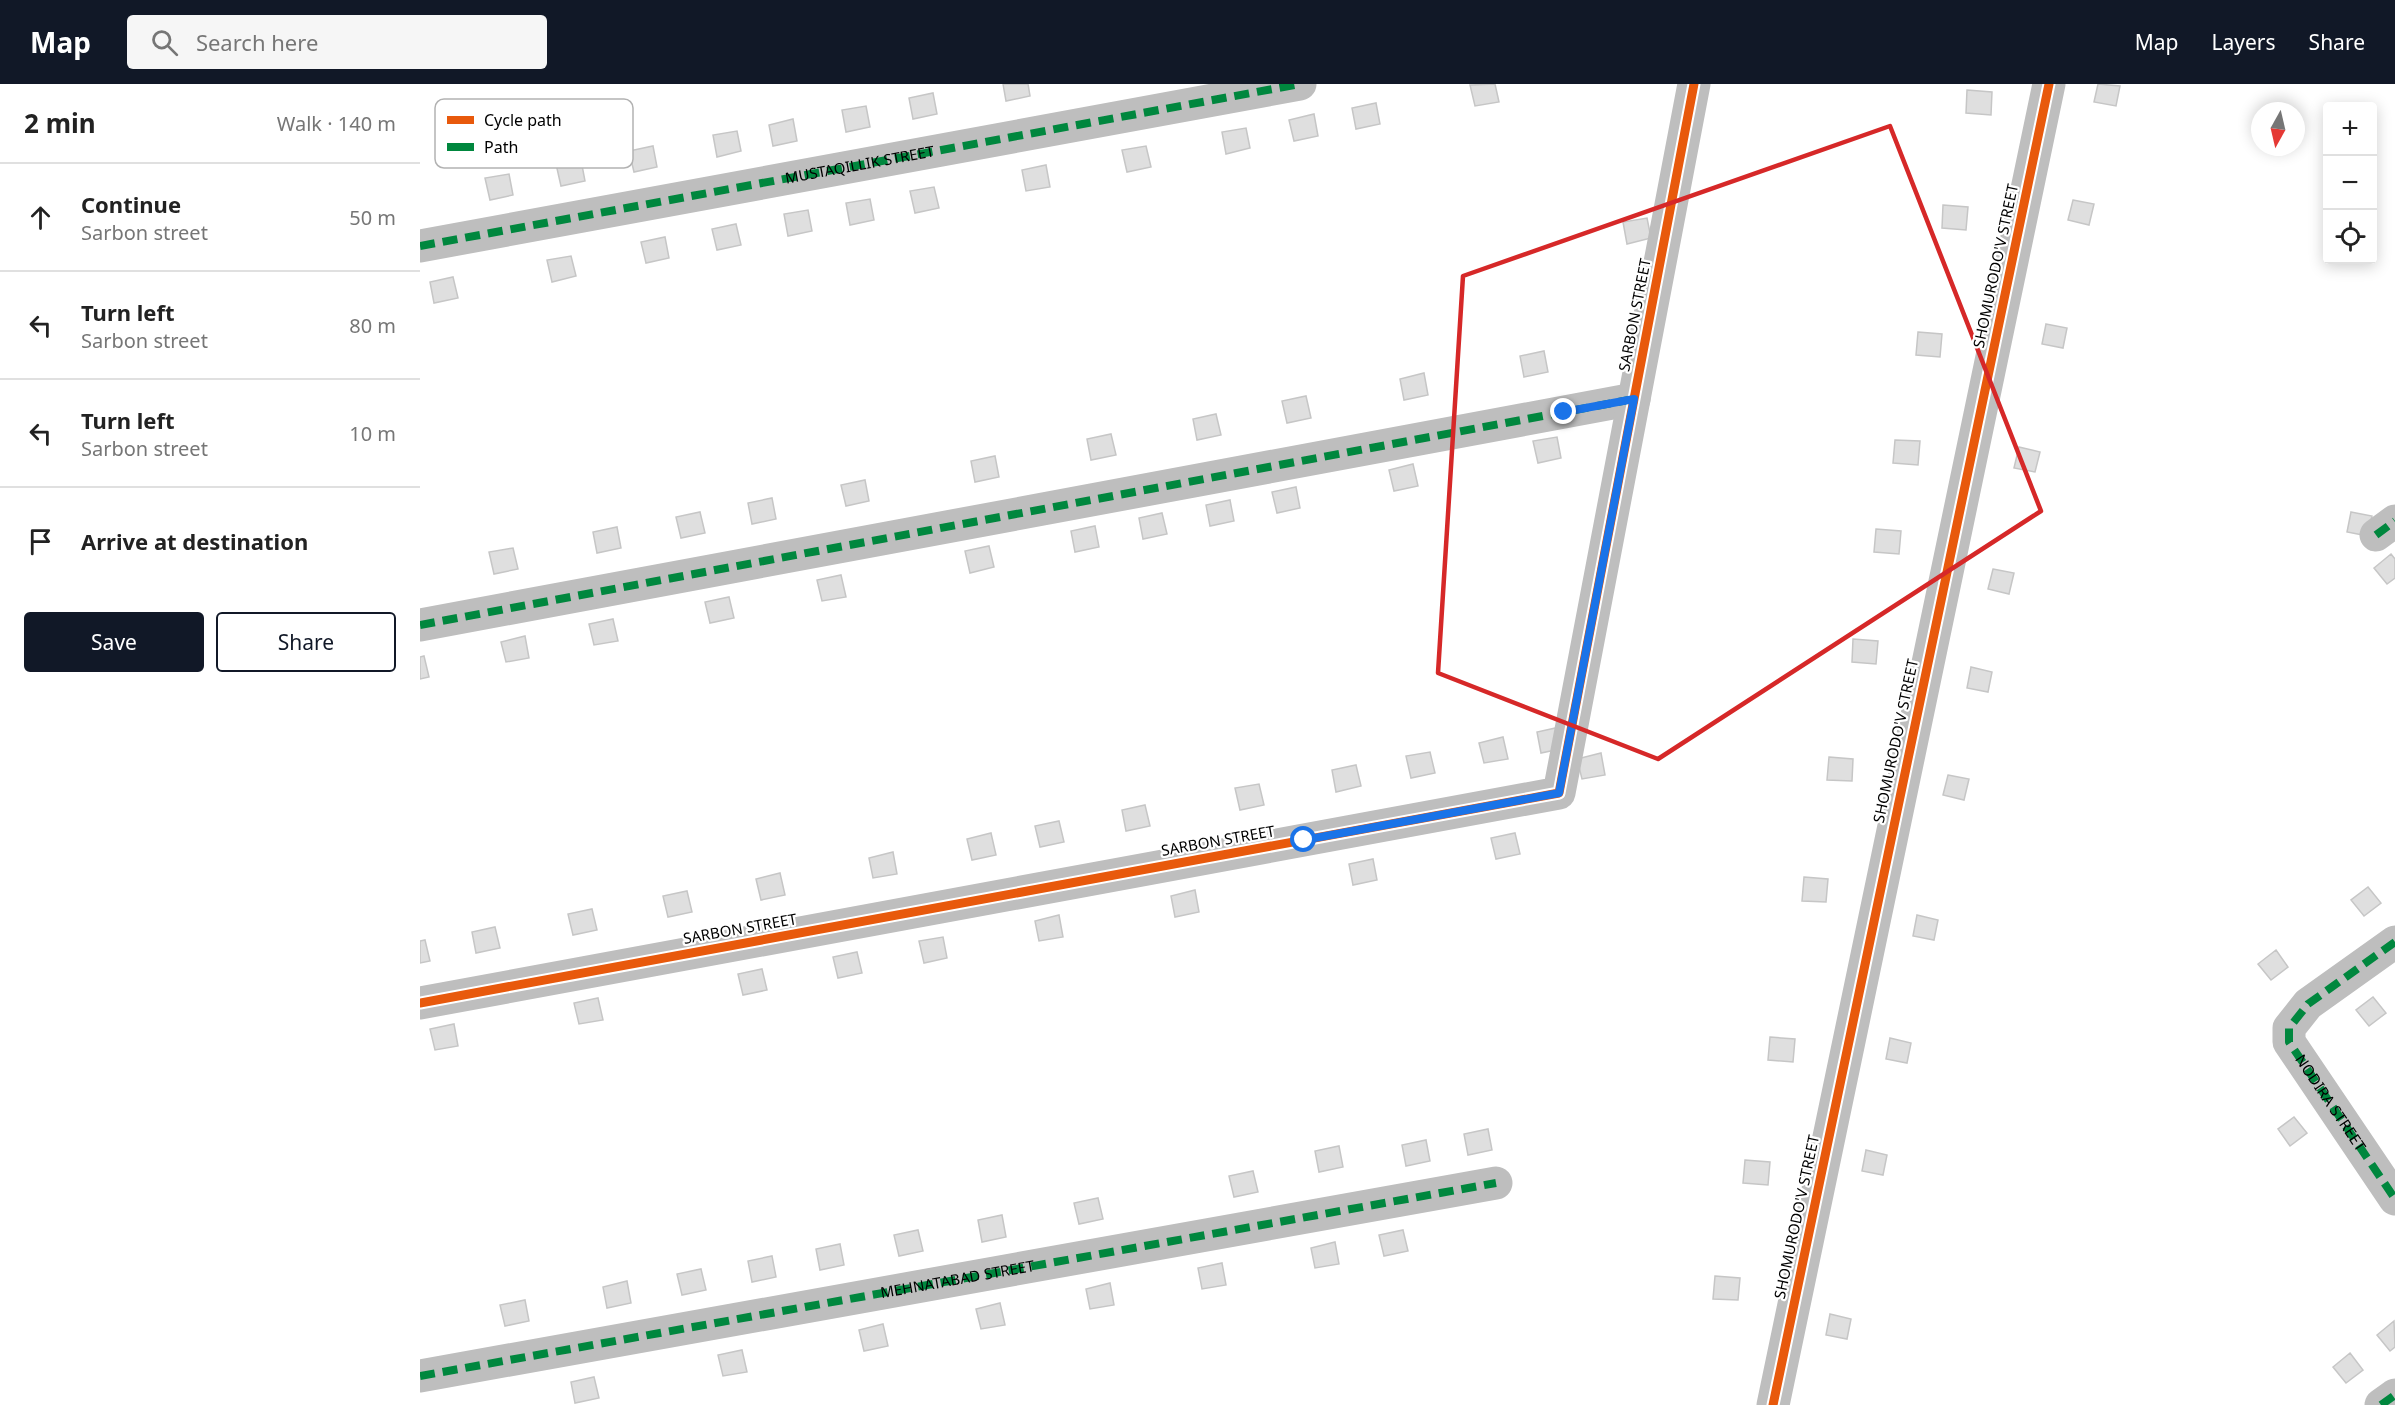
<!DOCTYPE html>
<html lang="en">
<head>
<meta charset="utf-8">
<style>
  :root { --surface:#fff; --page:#f6f6f6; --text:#222; --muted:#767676; --line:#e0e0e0; --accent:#111827 }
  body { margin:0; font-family:"Noto Sans",sans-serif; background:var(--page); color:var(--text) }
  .controls { position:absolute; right:18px; top:18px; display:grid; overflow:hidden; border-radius:6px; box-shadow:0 3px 15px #0003 }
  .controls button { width:54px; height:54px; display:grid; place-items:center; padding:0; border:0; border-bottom:2px solid var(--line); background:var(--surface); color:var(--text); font:30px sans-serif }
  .compass { position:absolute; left:1831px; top:18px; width:54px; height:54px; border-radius:50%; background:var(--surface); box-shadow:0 3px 15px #0003; rotate:188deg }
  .stop { position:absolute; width:18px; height:18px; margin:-14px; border:4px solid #1a73e8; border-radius:50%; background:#fff }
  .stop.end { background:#1a73e8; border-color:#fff; box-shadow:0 2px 6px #0008 }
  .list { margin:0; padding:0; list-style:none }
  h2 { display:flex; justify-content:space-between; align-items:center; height:78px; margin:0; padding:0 24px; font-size:26px }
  h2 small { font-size:20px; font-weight:400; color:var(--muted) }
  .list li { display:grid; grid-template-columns:39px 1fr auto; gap:18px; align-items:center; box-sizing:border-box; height:108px; padding:0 24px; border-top:2px solid var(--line) }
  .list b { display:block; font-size:22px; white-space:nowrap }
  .list p { margin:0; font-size:20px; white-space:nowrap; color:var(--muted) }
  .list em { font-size:20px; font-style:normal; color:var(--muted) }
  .actions { display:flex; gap:12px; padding:18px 24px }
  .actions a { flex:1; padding:14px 0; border:2px solid var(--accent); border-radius:6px; text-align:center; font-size:21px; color:var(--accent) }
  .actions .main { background:var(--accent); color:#fff }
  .icon { flex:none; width:33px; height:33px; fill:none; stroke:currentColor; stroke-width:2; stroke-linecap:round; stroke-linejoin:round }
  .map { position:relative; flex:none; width:1975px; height:1321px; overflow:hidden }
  header { display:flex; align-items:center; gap:36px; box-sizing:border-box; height:84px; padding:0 30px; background:var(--accent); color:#fff }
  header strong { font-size:28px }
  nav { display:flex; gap:33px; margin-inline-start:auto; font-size:21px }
  .search { width:420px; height:54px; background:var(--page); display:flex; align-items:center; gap:15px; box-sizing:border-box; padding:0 21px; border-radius:6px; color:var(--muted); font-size:22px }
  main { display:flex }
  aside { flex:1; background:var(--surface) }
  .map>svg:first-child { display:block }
  .building { fill:#dfdfdf; stroke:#c6c6c6; stroke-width:1.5 }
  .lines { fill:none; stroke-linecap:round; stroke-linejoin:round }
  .minor { stroke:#bebebe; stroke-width:33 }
  .quiet { stroke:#00873e; stroke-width:8; stroke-dasharray:15 8; stroke-linecap:butt }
  .cycleway-casing { stroke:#fff; stroke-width:13 }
  .cycleway { stroke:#e8590c; stroke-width:9 }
  .route { stroke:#1a73e8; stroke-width:8 }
  .marked { fill:none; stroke:#d62828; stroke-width:4.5; stroke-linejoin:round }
  .labels { text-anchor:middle; stroke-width:4.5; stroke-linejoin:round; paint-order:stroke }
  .street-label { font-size:15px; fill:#000; stroke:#fff }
  .key { fill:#fff; stroke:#b2b2b2; stroke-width:1.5 }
  .key-label { font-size:16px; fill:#000 }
</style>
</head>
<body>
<header>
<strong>Map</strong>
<div class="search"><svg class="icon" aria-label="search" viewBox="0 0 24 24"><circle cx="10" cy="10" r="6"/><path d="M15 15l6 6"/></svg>Search here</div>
<nav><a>Map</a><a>Layers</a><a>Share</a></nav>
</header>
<main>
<aside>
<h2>2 min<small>Walk · 140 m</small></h2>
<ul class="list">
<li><svg class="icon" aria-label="ahead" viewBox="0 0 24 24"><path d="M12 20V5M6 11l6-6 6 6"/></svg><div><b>Continue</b><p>Sarbon street</p></div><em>50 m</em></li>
<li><svg class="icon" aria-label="left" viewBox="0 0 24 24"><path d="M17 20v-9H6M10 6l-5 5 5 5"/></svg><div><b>Turn left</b><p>Sarbon street</p></div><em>80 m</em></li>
<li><svg class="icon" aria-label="left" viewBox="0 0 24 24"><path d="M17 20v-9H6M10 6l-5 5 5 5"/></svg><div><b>Turn left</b><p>Sarbon street</p></div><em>10 m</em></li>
<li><svg class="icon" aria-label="arrive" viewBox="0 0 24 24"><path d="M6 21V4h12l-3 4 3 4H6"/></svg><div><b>Arrive at destination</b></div></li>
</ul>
<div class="actions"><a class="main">Save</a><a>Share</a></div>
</aside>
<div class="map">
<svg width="1975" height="1321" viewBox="0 0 1975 1321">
  <rect width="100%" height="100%" fill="#fff"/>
  <!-- building -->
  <path class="building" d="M583 0H608L610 12 586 17Z
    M1075 0 1079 18 1055 22 1050 1Z
    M1678 0 1700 2 1696 22 1674 18Z
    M1547 6 1572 8 1571 31 1546 29Z
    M513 9 517 30 493 35 489 14Z
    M956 19 960 40 936 45 932 24Z
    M446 22 450 43 426 48 422 26Z
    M894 30 898 52 874 57 869 36Z
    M373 35 377 57 353 62 349 41Z
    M826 44 830 64 806 70 802 48Z
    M317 47 321 67 297 73 293 51Z
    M233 62 237 83 214 88 209 67Z
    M726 62 731 83 707 88 702 66Z
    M161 76 165 97 141 102 136 80Z
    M626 81 630 103 606 107 602 86Z
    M89 90 93 111 70 116 65 94Z
    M514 103 519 124 495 129 490 107Z
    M450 115 454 136 430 141 426 119Z
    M1653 116 1674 120 1669 141 1648 136Z
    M1523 121 1548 123 1546 146 1522 144Z
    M388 126 392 147 368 152 364 130Z
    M1227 134 1231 154 1207 160 1203 138Z
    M316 140 321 161 297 166 292 145Z
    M245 153 249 174 226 179 221 158Z
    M151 172 156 192 132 198 127 176Z
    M33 193 38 214 14 219 10 198Z
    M1626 240 1647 244 1643 264 1622 260Z
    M1498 248 1522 250 1520 273 1496 271Z
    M1124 267 1128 288 1104 293 1100 272Z
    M1004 289 1008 311 984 316 980 295Z
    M886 312 891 334 867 339 862 317Z
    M796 330 801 351 777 356 773 335Z
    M691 350 696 371 671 376 667 355Z
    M1137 353 1141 374 1118 379 1113 357Z
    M1475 356 1500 357 1498 381 1473 379Z
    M1599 363 1620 368 1615 388 1594 384Z
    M575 372 579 393 555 398 551 377Z
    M993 380 998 402 974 407 969 386Z
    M445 396 449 417 426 422 421 401Z
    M876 403 880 424 857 429 852 408Z
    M352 414 356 435 332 440 328 419Z
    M810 416 814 437 790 442 786 421Z
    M280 428 285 449 261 454 256 433Z
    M1931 428 1952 432 1948 452 1927 448Z
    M742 429 747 450 723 455 719 434Z
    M675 442 679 463 655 468 651 447Z
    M197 443 201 464 177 469 173 448Z
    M1456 445 1481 447 1479 470 1454 468Z
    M569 462 574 483 550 489 545 467Z
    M93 464 98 485 74 490 69 468Z
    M1971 470 1975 475V494L1967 500 1954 484Z
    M1573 485 1594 489 1589 510 1568 505Z
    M421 491 426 513 402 517 397 496Z
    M309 513 314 534 290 539 285 518Z
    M193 535 198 557 174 561 169 540Z
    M105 552 109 574 86 578 81 558Z
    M1433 555 1458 557 1456 580 1432 578Z
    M4 572 9 593 0 595V573Z
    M1551 583 1572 588 1568 608 1547 604Z
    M1140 643 1145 664 1121 669 1117 648Z
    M1083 653 1088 675 1064 679 1059 659Z
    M1010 668 1015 689 991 694 986 672Z
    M1181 669 1185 691 1162 695 1157 675Z
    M1409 673 1433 675 1432 697 1407 696Z
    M936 681 941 702 916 708 912 686Z
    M1528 691 1549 695 1544 716 1523 711Z
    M839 700 844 721 820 726 815 704Z
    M725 721 730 742 706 747 702 726Z
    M639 737 644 758 620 763 615 742Z
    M571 749 576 771 552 776 547 755Z
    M1095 749 1100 770 1076 775 1071 754Z
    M473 768 477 790 453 794 449 774Z
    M953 775 957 796 933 801 929 780Z
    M360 789 365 811 341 816 336 795Z
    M1384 793 1408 795 1406 818 1382 817Z
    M1948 803 1961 819 1944 832 1931 816Z
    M775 806 779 828 755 833 751 812Z
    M267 807 272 828 248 833 243 812Z
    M172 825 177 846 153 851 148 830Z
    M639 831 643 853 619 857 615 837Z
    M1497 831 1518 836 1514 856 1493 852Z
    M75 843 80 864 56 869 52 848Z
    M523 853 527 874 504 879 499 857Z
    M5 856 10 877 0 879V857Z
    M1856 866 1868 883 1851 896 1838 880Z
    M437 868 442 889 418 894 413 873Z
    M342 885 347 906 323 911 318 890Z
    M1953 913 1966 929 1949 942 1936 926Z
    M178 914 183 936 159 940 154 919Z
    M34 940 38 962 15 966 10 945Z
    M1350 953 1375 955 1373 978 1348 976Z
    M1470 954 1491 959 1487 979 1466 975Z
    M1874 1033 1887 1049 1870 1062 1858 1045Z
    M1068 1045 1072 1066 1048 1071 1044 1050Z
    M1006 1056 1010 1077 986 1082 982 1061Z
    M919 1062 923 1083 899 1088 895 1067Z
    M1446 1066 1467 1071 1463 1091 1442 1087Z
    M1325 1076 1350 1078 1348 1101 1323 1099Z
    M833 1087 838 1108 814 1113 809 1092Z
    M678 1114 683 1135 659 1140 654 1119Z
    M582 1131 586 1153 562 1158 558 1136Z
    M498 1146 503 1167 479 1172 474 1151Z
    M983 1146 988 1167 964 1172 959 1151Z
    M915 1158 919 1180 895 1184 891 1164Z
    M420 1160 424 1181 400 1186 396 1165Z
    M352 1172 356 1193 332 1198 328 1177Z
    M802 1179 806 1201 782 1205 778 1184Z
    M281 1185 286 1206 262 1211 257 1190Z
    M1295 1192 1320 1194 1318 1216 1293 1215Z
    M207 1197 211 1219 187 1224 183 1203Z
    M690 1199 694 1221 670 1225 666 1205Z
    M105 1216 109 1237 85 1242 80 1221Z
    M580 1219 585 1241 561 1245 556 1225Z
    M1410 1230 1431 1235 1427 1255 1406 1251Z
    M1974 1237 1975 1263 1970 1267 1957 1251Z
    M463 1240 468 1262 444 1267 439 1246Z
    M322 1266 327 1288 303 1292 298 1271Z
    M1930 1269 1943 1286 1926 1299 1913 1283Z
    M174 1293 179 1314 155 1319 151 1298Z"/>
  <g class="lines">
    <!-- minor -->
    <g class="minor">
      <path id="s1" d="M0 162 880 0"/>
      <path d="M1956 451 1975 437"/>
      <path d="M0 541 1214 315"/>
      <path id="s2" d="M1975 858 1888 920 1869 944V958L1975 1115"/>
      <path d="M0 919 1139 709 1274 0"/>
      <path id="s3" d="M0 1292 1076 1099"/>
      <path d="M1353 1321 1629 0"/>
      <path d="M1961 1321 1975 1311"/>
    </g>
    <!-- quiet -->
    <path class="quiet" d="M0 162 880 0
      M1956 451 1975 437
      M0 541 1214 315
      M1975 858 1888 920 1869 944V958L1975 1115
      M0 1292 1076 1099
      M1961 1321 1975 1311"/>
    <defs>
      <path id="cycleway" d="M0 919 1139 709 1274 0
        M1353 1321 1629 0"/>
    </defs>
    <!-- cycleway casing -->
    <use href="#cycleway" class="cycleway-casing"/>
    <!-- cycleway -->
    <use href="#cycleway" class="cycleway"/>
  </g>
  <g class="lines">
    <!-- route -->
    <path class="route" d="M884 756 1139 709 1214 315 1144 328"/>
  </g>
  <!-- marked area -->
  <path class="marked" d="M1470 42 1621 427 1238 675 1018 589 1043 192Z"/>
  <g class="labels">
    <!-- street labels -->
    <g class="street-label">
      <text dy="5" stroke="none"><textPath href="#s1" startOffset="447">MUSTAQILLIK STREET</textPath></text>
      <text transform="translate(1576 182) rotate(-78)" y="5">SHOMURODO'V STREET</text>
      <text transform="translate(1215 231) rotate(-79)" y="5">SARBON STREET</text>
      <text transform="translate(1476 657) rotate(-78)" y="5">SHOMURODO'V STREET</text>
      <text transform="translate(798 757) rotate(-10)" y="5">SARBON STREET</text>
      <text transform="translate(320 845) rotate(-10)" y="5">SARBON STREET</text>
      <text dy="5" stroke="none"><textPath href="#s2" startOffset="225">NODIRA STREET</textPath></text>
      <text transform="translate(1377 1133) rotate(-78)" y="5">SHOMURODO'V STREET</text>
      <text dy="5" stroke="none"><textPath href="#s3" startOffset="546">MEHNATАBАD STREET</textPath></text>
    </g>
  </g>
  <!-- legend -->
  <rect x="15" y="15" width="198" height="69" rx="9" class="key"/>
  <rect x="27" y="32" width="27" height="8" fill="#e8590c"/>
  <rect x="27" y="59" width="27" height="8" fill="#00873e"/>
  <g class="key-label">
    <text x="64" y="42">Cycle path</text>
    <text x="64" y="69">Path</text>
  </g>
</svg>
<div class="controls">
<button>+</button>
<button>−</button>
<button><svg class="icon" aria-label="locate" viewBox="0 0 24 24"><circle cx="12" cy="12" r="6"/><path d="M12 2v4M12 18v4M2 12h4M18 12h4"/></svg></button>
</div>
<svg class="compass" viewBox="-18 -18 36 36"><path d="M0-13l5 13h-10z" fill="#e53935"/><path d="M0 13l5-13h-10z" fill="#767676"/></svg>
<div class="stop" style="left:884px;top:756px"></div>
<div class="stop end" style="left:1144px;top:328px"></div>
</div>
</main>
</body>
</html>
